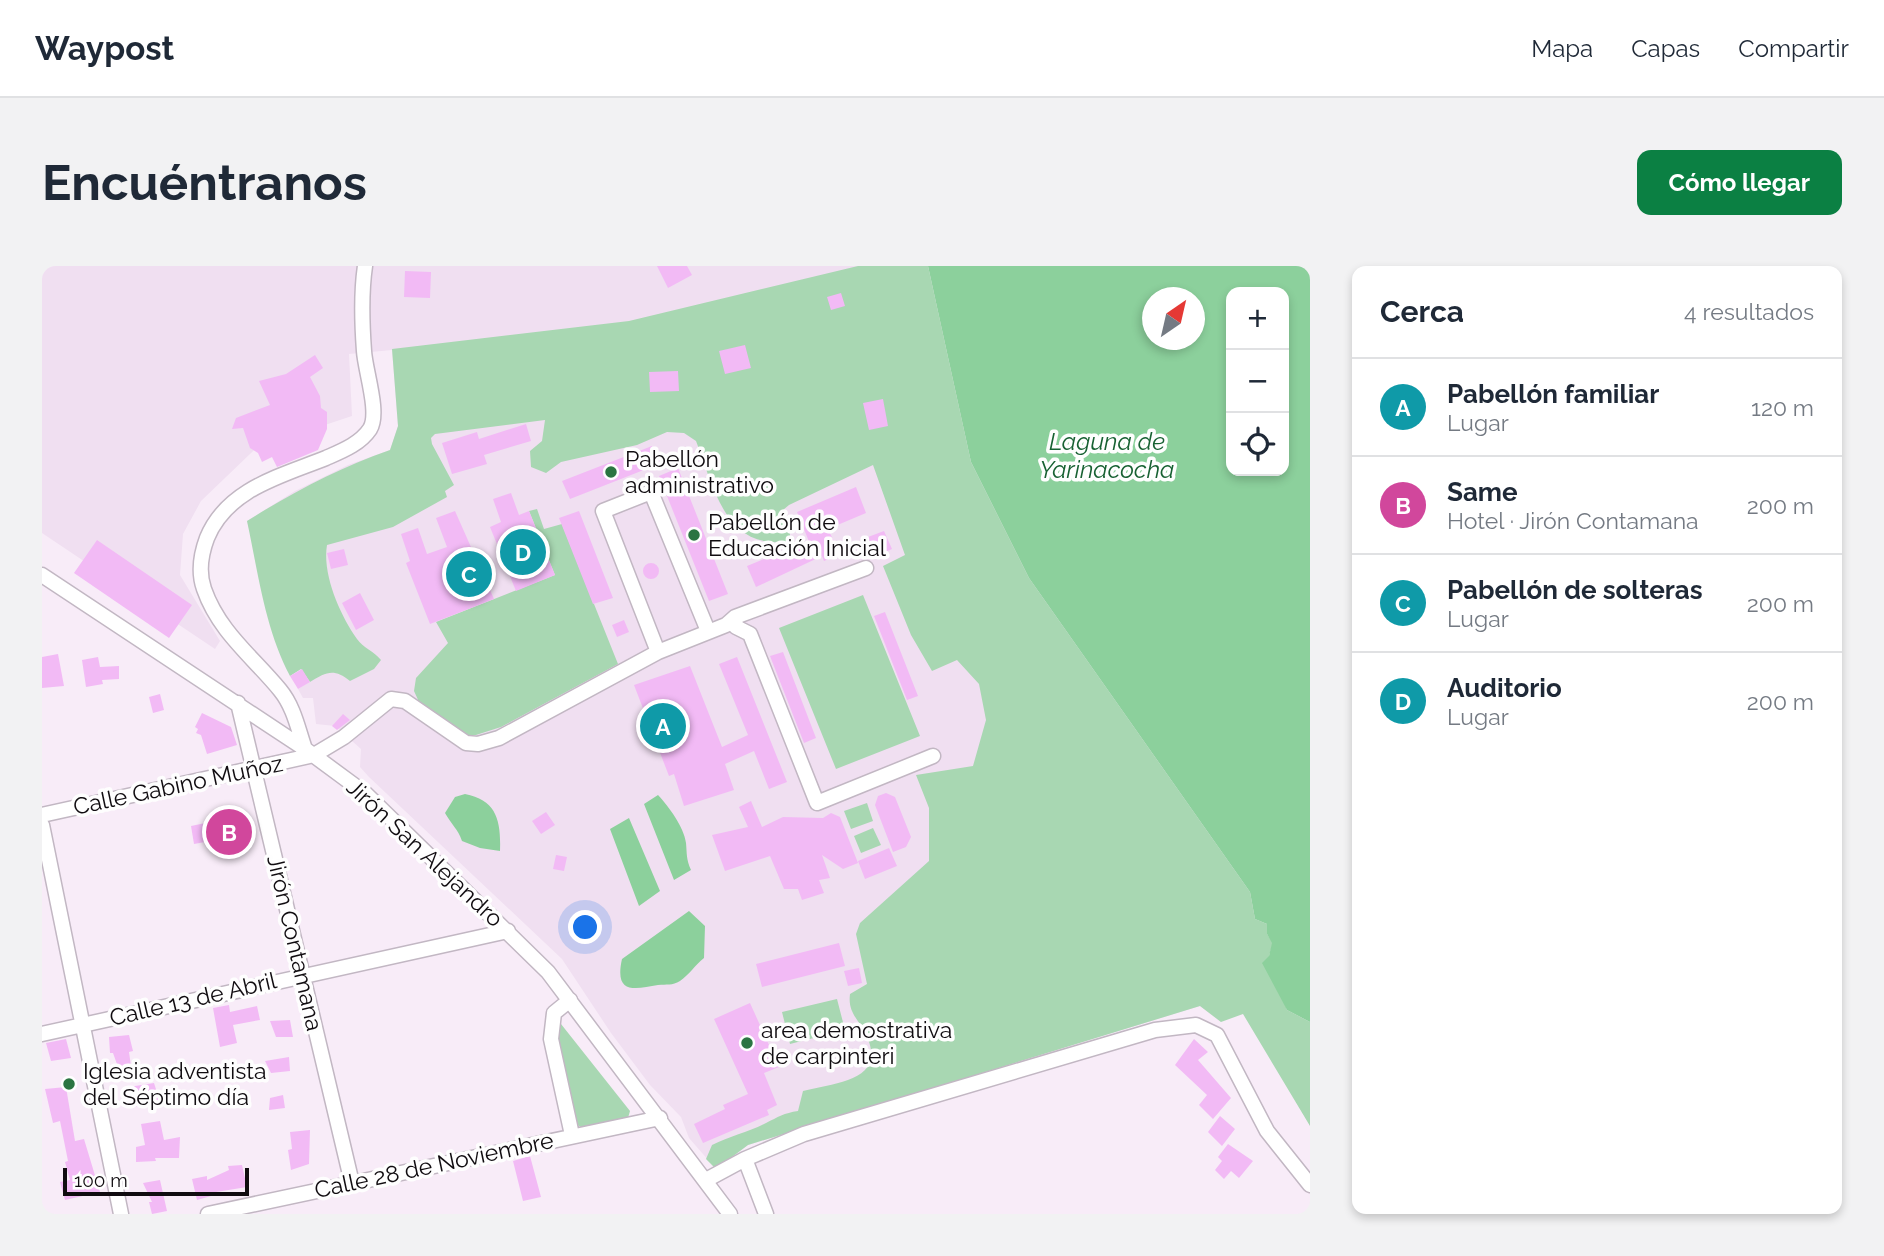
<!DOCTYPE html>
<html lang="es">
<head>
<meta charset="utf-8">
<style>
  :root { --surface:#fff; --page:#f2f2f3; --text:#1f2937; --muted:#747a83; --line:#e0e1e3; --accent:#0b8043 }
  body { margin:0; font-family:Raleway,sans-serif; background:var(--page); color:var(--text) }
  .controls { position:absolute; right:21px; top:21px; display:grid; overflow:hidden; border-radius:14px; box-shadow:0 4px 10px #0003 }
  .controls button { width:63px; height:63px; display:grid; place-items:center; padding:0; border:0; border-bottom:2px solid var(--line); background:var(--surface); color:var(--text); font:35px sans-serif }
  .compass { position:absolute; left:1100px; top:21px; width:63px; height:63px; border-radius:50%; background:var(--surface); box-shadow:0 4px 10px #0003; rotate:34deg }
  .scale { position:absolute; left:21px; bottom:18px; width:186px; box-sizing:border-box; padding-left:7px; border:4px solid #100c10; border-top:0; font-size:19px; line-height:24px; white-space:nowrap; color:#100c10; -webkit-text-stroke:5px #fefefe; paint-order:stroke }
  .you { position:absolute; left:544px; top:662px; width:24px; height:24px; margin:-18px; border:5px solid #fff; border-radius:50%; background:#1a73e8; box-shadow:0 0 0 10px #1a73e833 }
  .badge { display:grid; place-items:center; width:46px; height:46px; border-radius:50%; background:var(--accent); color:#fff; font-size:23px; font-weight:700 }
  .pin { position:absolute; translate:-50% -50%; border:4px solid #fff; box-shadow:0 2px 7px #0006 }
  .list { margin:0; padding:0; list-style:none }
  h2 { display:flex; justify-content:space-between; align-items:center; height:91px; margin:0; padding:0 28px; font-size:30px }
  h2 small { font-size:23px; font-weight:400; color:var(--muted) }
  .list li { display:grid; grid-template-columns:46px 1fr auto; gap:21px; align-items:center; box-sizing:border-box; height:98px; padding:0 28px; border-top:2px solid var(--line) }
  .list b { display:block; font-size:26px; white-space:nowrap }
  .list p { margin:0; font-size:23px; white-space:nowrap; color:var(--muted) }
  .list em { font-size:23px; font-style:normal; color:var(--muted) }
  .icon { flex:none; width:38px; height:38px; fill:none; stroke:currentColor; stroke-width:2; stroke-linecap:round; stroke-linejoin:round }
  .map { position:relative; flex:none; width:1268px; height:948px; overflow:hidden; border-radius:14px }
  header { display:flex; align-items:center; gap:42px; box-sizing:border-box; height:98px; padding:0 35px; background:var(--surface); border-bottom:2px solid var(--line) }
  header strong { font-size:33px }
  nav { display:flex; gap:38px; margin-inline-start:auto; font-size:24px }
  .intro { display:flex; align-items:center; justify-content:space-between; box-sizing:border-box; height:168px; padding:0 42px }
  h1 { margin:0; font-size:49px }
  .button { padding:18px 32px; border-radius:14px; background:var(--accent); color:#fff; font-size:24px; font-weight:700 }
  main { display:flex; gap:42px; padding:0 42px }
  aside { flex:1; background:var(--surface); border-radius:14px; box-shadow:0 4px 10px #0003 }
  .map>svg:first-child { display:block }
  .built { fill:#f0dff1 }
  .green { fill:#a8d7b2 }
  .water { fill:#8cd09c; fill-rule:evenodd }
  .building { fill:#f2baf5 }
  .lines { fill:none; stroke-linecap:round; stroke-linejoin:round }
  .minor-casing { stroke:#c2b7c3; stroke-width:17 }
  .minor { stroke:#fff; stroke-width:14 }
  .poi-dot { fill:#2b7442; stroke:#fefefe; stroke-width:2.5 }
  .labels { text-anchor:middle; stroke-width:7; stroke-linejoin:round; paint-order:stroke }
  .poi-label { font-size:23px; fill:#100c10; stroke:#fefefe; text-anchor:start }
  .street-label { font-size:23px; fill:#100c10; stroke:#fefefe }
  .water-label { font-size:24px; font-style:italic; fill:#176132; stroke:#fefefe }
</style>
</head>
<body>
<header>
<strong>Waypost</strong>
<nav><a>Mapa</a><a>Capas</a><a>Compartir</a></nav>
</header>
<div class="intro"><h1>Encuéntranos</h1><a class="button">Cómo llegar</a></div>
<main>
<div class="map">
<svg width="1268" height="948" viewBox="0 0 1268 948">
  <rect width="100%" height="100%" fill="#f8ecf8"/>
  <!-- built -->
  <path class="built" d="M0 0H843L887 145 1066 482 1151 559 1187 649 1179 756 1158 740 706 879 674 903 647 872 639 851 608 819 569 767 520 693 327 511 318 501 319 483 293 460 274 458 271 432H261L256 423 268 415 260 403 248 410 205 255 253 225 306 199 348 184 356 160 350 84 307 88 310 150 265 165 235 162 159 235 141 268 138 309 178 375 173 383 0 267Z"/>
  <!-- green -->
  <path class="green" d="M816 0H886L929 196 987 312 1208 626 1213 653 1225 658V668L1231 677 1227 690 1245 744 1268 756V860L1201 748 1179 756 1158 740 706 879 674 903 664 893 670 879C688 870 707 866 724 857 736 851 742 847 756 845L761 825C797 816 850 814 821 763 813 750 806 744 808 728L825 718 814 668 818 657 887 595V542L874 509 931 500 944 454 937 418 915 394 890 405 869 369 841 300 863 289 831 199 747 239 741 244C741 256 750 263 748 275 683 286 672 221 654 175L642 167 625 166 595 179 519 196 504 207 489 201 488 185 500 175 503 154 393 168 389 172 390 178 412 219 403 225 405 231 351 261 285 279C280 308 298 349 315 373 321 382 332 385 339 394L332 403 308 415C292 402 284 406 268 416L259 403 248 410C223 363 216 306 205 255 251 226 297 202 348 184L356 160 350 83 587 55Z
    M495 243 502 263 520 258 576 398 459 461 434 469H422L377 436 372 425 374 412 406 377 394 356 513 309 487 245Z
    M821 329 878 470 794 503 737 362Z
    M825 537 831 555 809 563 802 545Z
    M831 562 839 579 819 587 812 570Z
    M795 733 803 764 748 778 740 746Z
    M519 758 588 845 586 852 541 862 535 859 514 778Z"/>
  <!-- water -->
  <path class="water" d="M886 0H1268V756L1245 744 1220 697 1227 690 1230 677 1225 668V658L1213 653 1208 626 987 312 929 196ZM1242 26V205H1189V26ZM1111 32H1153V74H1111Z
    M423 528C455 534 459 555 458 585L438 582 420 575C416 563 409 558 403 547L413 531Z
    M616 529C627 541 642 561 644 577 645 588 644 593 649 604L632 614 602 538Z
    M587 552 618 625 597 640 568 563Z
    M647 645 663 660 662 692C653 699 647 709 638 715 630 720 625 718 616 719 593 723 572 729 580 693Z"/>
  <!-- building -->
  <path class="building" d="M615 0H645L650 9 626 22Z
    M363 5 389 6 388 32 362 31Z
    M799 27 803 40 789 44 785 31Z
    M703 79 709 102 683 108 677 85Z
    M273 89 281 102 268 111 278 130 279 142 285 146V163L276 184 235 201 230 191 220 196 216 187 208 182 201 162 190 163 194 152 228 139 217 115 244 108Z
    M636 105 637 125 608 126 607 106Z
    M841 133 846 160 827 164 821 137Z
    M484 158 489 175 442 189 445 198 410 208 400 177 435 166 437 173Z
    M610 180 617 198 528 233 520 215Z
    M636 202 686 328 667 335 617 210Z
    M814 221 824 247 786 263 798 288 782 295 780 290 714 321 705 300 749 282 750 285 768 278 755 246Z
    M469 227 477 249 487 245 513 309 474 325 448 261 459 256 451 233Z
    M413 245 452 333 388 358 364 297 368 295 359 268 376 262 385 288 405 281 394 252Z
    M537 245 571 332 551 338 517 252Z
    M842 265 850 283 834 290 826 271Z
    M55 274 150 339 127 372 32 307Z
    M302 283 306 299 289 303 285 287Z
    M601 305a8 8 0 1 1 16 0a8 8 0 1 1-16 0Z
    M318 327 332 354 314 364 300 337Z
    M843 346 876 430 865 434 832 350Z
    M582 354 587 366 575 371 570 359Z
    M741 386 774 472 762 477 728 390Z
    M16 388 22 420 0 422V391Z
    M56 391 58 401 77 400V413L60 414 61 418 44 421 40 394Z
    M695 391 745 516 727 523 712 485 683 498 692 524 642 540 632 508 627 510 592 419 648 400 680 481 706 469 677 398Z
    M260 403 268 416 256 423 248 410Z
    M118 428 122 444 111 447 107 431Z
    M160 447 189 461 195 479 165 488 159 469 154 467 156 463 153 461Z
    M301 448 308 454 295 464 290 460Z
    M844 527 853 531 869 571 864 581 851 586 833 539 836 530Z
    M709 535 720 561 741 551 781 552 789 547 798 551 816 597 801 603 780 589 788 612 777 614 782 627 760 634 756 623H742L728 590 683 605 670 569 706 561 697 541Z
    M504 546 513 559 499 568 490 555Z
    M197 550 201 569 152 578 149 560Z
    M847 582 855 600 823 613 816 595Z
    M514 589 525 591 522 605 511 603Z
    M797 677 803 700 720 721 714 698Z
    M817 702 820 717 806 720 802 705Z
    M708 737 737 801 722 807 735 839 725 844 727 849 661 877 652 858 683 843 681 839 706 828 672 753Z
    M187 739 188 746 215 740 218 754 191 759 195 777 178 781 171 742Z
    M248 754 251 771H234L228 755Z
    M87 769 91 785 87 786 89 800 76 801 71 787H68L67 771Z
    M24 773 29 792 9 795 4 777Z
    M1152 773 1166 786 1156 794 1189 832 1171 853 1157 839 1165 829 1133 799Z
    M247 791 248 805 229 807 223 795Z
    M112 817 118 836 92 841 87 821Z
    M24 821 33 875 42 873 58 926 23 934 18 916 28 914 23 896 26 895 18 855 11 857 3 823Z
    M241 829 243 842 227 844 228 832Z
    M1178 850 1193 863 1180 880 1166 866Z
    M118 855 122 874 138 871 137 892H113L114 895 94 896V881L103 879 99 858Z
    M268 864 267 898 249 904 246 884 250 883 248 866Z
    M1186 878 1211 895 1197 912 1189 905 1182 913 1173 904 1180 895 1176 891Z
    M488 890 499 931 481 935 471 895Z
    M200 899 205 921 168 927 169 930 155 934 150 913 165 910V914L187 904 186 900Z
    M118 914 125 945 110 948 107 936H110L101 917Z"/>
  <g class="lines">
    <defs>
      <path id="minor" d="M0 309 263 483 324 528 506 706 688 948
        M693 351 694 361 708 368 775 537 891 490
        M616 386 561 245 609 226 666 365
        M196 437 310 917
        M263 483C256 463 252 441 238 424 211 391 177 366 162 323 156 306 159 288 165 272 185 223 239 210 284 192 300 185 318 178 328 163 338 147 323 104 322 85 320 58 319 27 323 0
        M0 549 272 489 302 471 349 433 363 435 424 477 436 478 457 472 616 386 684 359 693 351 824 302
        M0 559 79 948
        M528 734 512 747 509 773 530 869
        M0 768 466 665
        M703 893 724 948
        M664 914 703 893 762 868 1113 764 1154 759 1175 769 1225 865 1268 919
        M166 948 618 852"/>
    </defs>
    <!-- minor casing -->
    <use href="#minor" class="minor-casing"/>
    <!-- minor -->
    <use href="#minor" class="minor"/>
  </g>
  <!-- markers -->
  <g class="poi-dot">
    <circle cx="569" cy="206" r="7"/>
    <circle cx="652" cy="269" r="7"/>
    <circle cx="705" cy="777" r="7"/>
    <circle cx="27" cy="818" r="7"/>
  </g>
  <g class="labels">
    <!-- poi labels -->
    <g class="poi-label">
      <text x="583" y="201">Pabellón<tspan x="583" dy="26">administrativo</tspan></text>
      <text x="666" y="264">Pabellón de<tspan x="666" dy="26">Educación Inicial</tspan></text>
      <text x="719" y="772">area demostrativa<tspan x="719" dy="26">de carpinteri</tspan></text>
      <text x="41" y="813">Iglesia adventista<tspan x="41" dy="26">del Séptimo día</tspan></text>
    </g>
    <!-- street labels -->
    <g class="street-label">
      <text transform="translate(136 519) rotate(-12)" y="8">Calle Gabino Muñoz</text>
      <text transform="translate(383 587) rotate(43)" y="8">Jirón San Alejandro</text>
      <text transform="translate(253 677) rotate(77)" y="8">Jirón Contamana</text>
      <text transform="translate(151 733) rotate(-13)" y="8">Calle 13 de Abril</text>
      <text transform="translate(392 899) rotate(-12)" y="8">Calle 28 de Noviembre</text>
    </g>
    <!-- water labels -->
    <g class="water-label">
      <text x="1065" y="184">Laguna de<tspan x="1065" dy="28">Yarinacocha</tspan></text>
    </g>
  </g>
</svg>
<div class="controls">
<button>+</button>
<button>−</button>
<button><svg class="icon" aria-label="locate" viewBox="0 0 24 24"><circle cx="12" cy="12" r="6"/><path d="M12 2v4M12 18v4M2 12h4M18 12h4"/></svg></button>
</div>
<svg class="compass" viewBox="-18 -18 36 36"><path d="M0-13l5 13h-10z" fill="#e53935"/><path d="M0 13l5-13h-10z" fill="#747a83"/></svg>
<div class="scale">100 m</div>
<div class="you"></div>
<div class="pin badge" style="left:621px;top:460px;background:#0f9aa8">A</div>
<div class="pin badge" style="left:187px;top:566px;background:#d1479c">B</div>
<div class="pin badge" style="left:427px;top:308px;background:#0f9aa8">C</div>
<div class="pin badge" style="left:481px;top:286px;background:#0f9aa8">D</div>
</div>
<aside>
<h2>Cerca<small>4 resultados</small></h2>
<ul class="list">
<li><span class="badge" style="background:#0f9aa8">A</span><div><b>Pabellón familiar</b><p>Lugar</p></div><em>120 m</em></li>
<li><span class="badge" style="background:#d1479c">B</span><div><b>Same</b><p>Hotel · Jirón Contamana</p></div><em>200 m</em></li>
<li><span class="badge" style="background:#0f9aa8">C</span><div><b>Pabellón de solteras</b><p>Lugar</p></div><em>200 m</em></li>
<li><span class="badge" style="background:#0f9aa8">D</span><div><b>Auditorio</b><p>Lugar</p></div><em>200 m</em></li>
</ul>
</aside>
</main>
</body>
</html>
